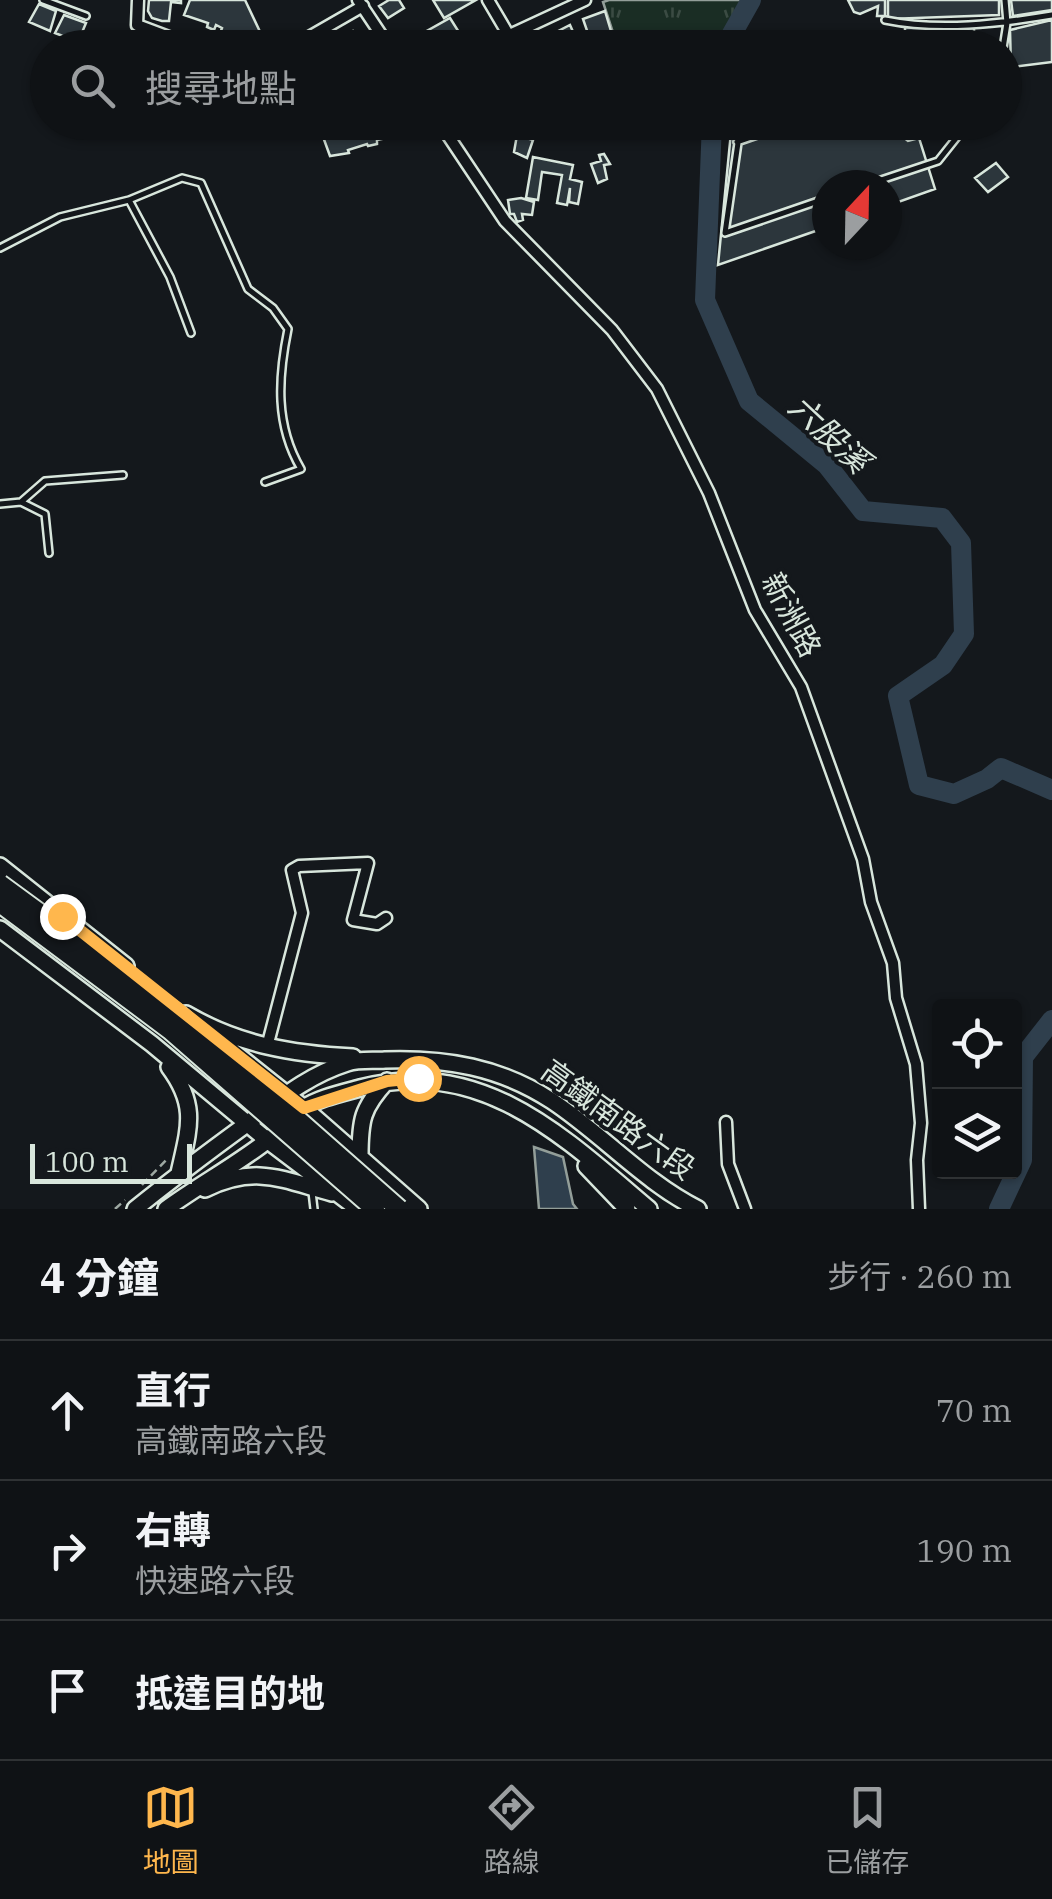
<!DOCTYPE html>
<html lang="zh-TW">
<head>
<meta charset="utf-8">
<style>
  :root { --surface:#0f1215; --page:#181b1e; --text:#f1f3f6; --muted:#9b9ea0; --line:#2f3234; --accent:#ffb74d }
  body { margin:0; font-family:"IBM Plex Serif","Noto Sans TC",serif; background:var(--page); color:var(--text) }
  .controls { position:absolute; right:30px; bottom:30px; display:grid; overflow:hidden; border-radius:10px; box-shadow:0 2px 8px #0004 }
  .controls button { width:90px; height:90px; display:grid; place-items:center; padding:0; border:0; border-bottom:2px solid var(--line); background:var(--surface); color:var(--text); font:50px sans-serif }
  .compass { position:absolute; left:812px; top:170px; width:90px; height:90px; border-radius:50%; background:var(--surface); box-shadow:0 2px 8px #0004; rotate:22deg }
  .scale { position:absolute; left:30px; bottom:25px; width:162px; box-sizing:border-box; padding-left:10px; border:5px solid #d8e6dc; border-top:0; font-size:28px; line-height:35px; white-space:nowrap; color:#d8e6dc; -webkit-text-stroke:8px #14181c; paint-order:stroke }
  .stop { position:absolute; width:30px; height:30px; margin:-22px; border:8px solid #ffb74d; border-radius:50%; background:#fff }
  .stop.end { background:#ffb74d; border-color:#fff; box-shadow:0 2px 10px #0008 }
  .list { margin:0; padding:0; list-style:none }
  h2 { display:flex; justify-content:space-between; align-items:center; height:130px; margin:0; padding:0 40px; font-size:42px }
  h2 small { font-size:32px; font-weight:400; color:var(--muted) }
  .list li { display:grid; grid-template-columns:65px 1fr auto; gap:30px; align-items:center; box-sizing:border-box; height:140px; padding:0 40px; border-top:2px solid var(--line) }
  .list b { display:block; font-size:38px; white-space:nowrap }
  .list p { margin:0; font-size:32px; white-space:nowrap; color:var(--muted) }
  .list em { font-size:32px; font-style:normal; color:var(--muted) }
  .icon { flex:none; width:55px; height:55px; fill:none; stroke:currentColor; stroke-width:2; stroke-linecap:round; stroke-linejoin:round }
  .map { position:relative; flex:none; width:1052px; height:1209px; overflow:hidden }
  .search { position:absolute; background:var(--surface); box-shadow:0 2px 8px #0004; left:30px; right:30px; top:30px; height:110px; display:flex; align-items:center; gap:25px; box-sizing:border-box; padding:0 35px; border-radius:55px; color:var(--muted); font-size:38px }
  .sheet { height:550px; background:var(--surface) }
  nav { display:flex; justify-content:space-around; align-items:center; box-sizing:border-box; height:140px; border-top:2px solid var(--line); background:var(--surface); font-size:28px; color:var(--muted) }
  nav a { display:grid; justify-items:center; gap:5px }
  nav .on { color:var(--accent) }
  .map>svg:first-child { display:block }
  .grass { fill:url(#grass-tufts); stroke:#939e99; stroke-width:2.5 }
  .water { fill:#2f3f4d; stroke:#939e99; stroke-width:2.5 }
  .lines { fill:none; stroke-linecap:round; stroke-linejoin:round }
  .river { stroke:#2f3f4d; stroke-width:20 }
  .building { fill:#2c363c; stroke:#d8e6dc; stroke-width:2.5 }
  .service-casing { stroke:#d8e6dc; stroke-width:10 }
  .minor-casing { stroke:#d8e6dc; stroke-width:15 }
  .primary-casing { stroke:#d8e6dc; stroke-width:20 }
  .path { stroke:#9da8a2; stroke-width:2.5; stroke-dasharray:8 5; stroke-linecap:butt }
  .service { stroke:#14181c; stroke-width:5 }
  .minor { stroke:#14181c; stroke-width:10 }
  .primary { stroke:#14181c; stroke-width:15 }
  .trunk-bridge-casing { stroke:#d8e6dc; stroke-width:22; stroke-linecap:butt }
  .trunk-bridge { stroke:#14181c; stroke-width:18 }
  .route { stroke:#ffb74d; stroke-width:12 }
  .labels { text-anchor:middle; stroke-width:8; stroke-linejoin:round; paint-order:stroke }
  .street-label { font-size:30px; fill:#d8e6dc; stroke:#14181c }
  .water-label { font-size:32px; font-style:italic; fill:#d8e6dc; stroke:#14181c }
</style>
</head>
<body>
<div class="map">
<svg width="1052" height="1209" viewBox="0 0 1052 1209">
  <defs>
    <pattern id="grass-tufts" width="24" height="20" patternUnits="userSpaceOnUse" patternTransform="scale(2.5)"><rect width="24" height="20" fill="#1a2d24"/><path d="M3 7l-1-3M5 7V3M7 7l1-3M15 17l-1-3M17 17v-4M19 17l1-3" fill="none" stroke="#3b4b43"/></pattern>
  </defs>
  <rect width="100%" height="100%" fill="#14181c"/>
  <!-- grass -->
  <path class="grass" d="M609 0H748L722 47 618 48 603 2Z"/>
  <!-- water -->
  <path class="water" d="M534 1147 563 1157 573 1204 577 1209H539Z"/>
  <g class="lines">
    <!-- river -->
    <path class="river" d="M724 48 751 0
      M712 122 705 300 749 401 827 465 863 511 942 518 961 543 964 634 943 665 898 696 919 785 954 794 987 779 1001 768 1052 790
      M999 1209 1022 1160 1023 1057 1052 1020"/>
  </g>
  <!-- building -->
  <path class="building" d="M149 0H181V3L171 2 169 21H162L152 18 148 11Z
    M190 0H245L263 38 260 48H231L234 42 219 36 222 28 216 25 214 30 207 27 208 23 184 15Z
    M389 0H399L404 8 388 18 379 6Z
    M433 0H476L444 18Z
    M848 0H885V16H877L878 6 860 14 854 12Z
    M888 0H999V15L888 19Z
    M1011 0H1052V10L1013 16Z
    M39 4 56 11 50 31 29 22Z
    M605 11 616 48H593L583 19Z
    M64 15 86 23 78 42 55 33Z
    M450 18 462 37 444 48H434L425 32Z
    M1052 20V62L1011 67 1010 30Z
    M570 25 574 34 578 33 583 48H540L537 42Z
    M905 27 974 28V48L905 47Z
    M353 31 367 48H329Z
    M356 122H411L413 128 404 131 405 134 377 140V144L368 146 367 144 348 150 349 153 330 156 322 134Z
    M732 122H884L908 141 919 138 935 189 887 206V185H827V227L718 265Z
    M517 135 533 140 527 158 514 152Z
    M604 154 610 164 604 165 607 179 598 183 591 164 601 161 599 155Z
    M533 157 573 165 570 179 582 182 578 204 569 202 570 188 567 205 557 203 562 175 542 172 538 200 526 198Z
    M996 163 1008 177 988 192 975 178Z
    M521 198 534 202 532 215 522 214 523 220 517 222 514 214H510L508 200Z"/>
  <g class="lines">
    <defs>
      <path id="service" d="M43 0 86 16
        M885 20C939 31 998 24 1052 15
        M1003 48 1007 23 1005 0
        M741 122 725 233 827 198
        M737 142 795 122
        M866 185 938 161 969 122
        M129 200 170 277 191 333
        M0 248 60 217 129 200 182 178 201 183 248 289 273 308 288 329C278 378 275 425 301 469L265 482
        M21 502 45 481 123 475
        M0 504 21 502 45 514 49 553
        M312 1192 314 1209"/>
      <path id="minor" d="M138 0 137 25 198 48
        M358 0 390 48
        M488 0 508 34
        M290 48 363 6
        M482 48 585 0
        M439 122 505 221 612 330 657 389 709 493 755 610 801 687 863 859 871 902 893 963 896 998 916 1064 921 1123 917 1160 919 1209
        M267 1047 302 913 292 870 299 866 368 863 353 920 377 924 386 918
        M726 1122 728 1164 745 1209"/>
      <path id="primary" d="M0 866 126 966
        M0 929 152 1044 267 1140 358 1209
        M186 1014C239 1045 293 1054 353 1057
        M226 1046 304 1108 419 1209
        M169 1067C198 1106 189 1128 179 1173
        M360 1157C360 1120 362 1108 387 1081
        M586 1166 627 1209
        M205 1189C256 1164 283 1180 332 1193
        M135 1209C171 1180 207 1153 244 1126 278 1101 306 1076 347 1063 359 1059 373 1061 385 1060 446 1058 500 1067 552 1101 602 1134 644 1182 698 1209
        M166 1209C199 1185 236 1165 268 1140 280 1130 290 1118 302 1109 318 1098 342 1093 360 1088 481 1055 564 1137 649 1209"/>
    </defs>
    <!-- service casing -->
    <use href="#service" class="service-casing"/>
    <!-- minor casing -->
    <use href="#minor" class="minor-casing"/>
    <!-- primary casing -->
    <use href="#primary" class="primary-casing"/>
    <!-- path -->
    <path class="path" d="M142 1185 168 1158
      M115 1209 125 1200"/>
    <!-- service -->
    <use href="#service" class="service"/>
    <!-- minor -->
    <use href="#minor" class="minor"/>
    <!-- primary -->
    <use href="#primary" class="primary"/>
    <defs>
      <path id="trunk-bridge" d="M0 884 180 1016 399 1209
        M0 903 170 1030 375 1209"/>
    </defs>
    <!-- trunk-bridge casing -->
    <use href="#trunk-bridge" class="trunk-bridge-casing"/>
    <!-- trunk-bridge -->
    <use href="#trunk-bridge" class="trunk-bridge"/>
  </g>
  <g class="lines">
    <!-- route -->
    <path class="route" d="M62 916 304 1108 387 1081 418 1078"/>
  </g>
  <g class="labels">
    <!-- street labels -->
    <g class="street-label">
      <text transform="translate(791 615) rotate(62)" y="10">新洲路</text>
      <text transform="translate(618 1120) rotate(36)" y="10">高鐵南路六段</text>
    </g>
    <!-- water labels -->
    <g class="water-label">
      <text transform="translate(829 434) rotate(43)" y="11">六股溪</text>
    </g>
  </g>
</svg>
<div class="controls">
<button><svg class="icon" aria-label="locate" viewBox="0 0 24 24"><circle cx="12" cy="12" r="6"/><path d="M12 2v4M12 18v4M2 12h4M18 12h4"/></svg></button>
<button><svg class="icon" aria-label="layers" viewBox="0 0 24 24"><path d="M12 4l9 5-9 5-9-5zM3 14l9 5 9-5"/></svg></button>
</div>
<svg class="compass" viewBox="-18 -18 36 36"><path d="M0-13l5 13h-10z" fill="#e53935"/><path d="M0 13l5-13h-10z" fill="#9b9ea0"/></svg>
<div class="scale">100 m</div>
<div class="stop" style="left:418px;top:1078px"></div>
<div class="stop end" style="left:62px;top:916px"></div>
<div class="search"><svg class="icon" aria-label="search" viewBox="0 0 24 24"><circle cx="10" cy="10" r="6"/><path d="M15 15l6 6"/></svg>搜尋地點</div>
</div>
<section class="sheet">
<h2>4 分鐘<small>步行 · 260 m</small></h2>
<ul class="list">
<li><svg class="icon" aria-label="ahead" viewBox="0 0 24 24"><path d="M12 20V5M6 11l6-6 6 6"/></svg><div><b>直行</b><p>高鐵南路六段</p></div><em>70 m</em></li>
<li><svg class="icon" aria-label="right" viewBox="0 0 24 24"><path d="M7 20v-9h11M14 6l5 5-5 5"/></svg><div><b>右轉</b><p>快速路六段</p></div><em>190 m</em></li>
<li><svg class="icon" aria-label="arrive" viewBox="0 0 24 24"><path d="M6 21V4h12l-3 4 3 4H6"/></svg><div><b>抵達目的地</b></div></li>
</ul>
</section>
<nav>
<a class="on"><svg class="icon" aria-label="map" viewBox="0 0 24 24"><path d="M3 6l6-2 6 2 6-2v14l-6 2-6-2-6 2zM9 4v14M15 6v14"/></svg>地圖</a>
<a><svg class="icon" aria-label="directions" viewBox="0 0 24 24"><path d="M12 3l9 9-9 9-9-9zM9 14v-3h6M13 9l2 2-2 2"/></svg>路線</a>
<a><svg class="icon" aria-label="saved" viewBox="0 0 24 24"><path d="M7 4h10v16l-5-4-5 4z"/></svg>已儲存</a>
</nav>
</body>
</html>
